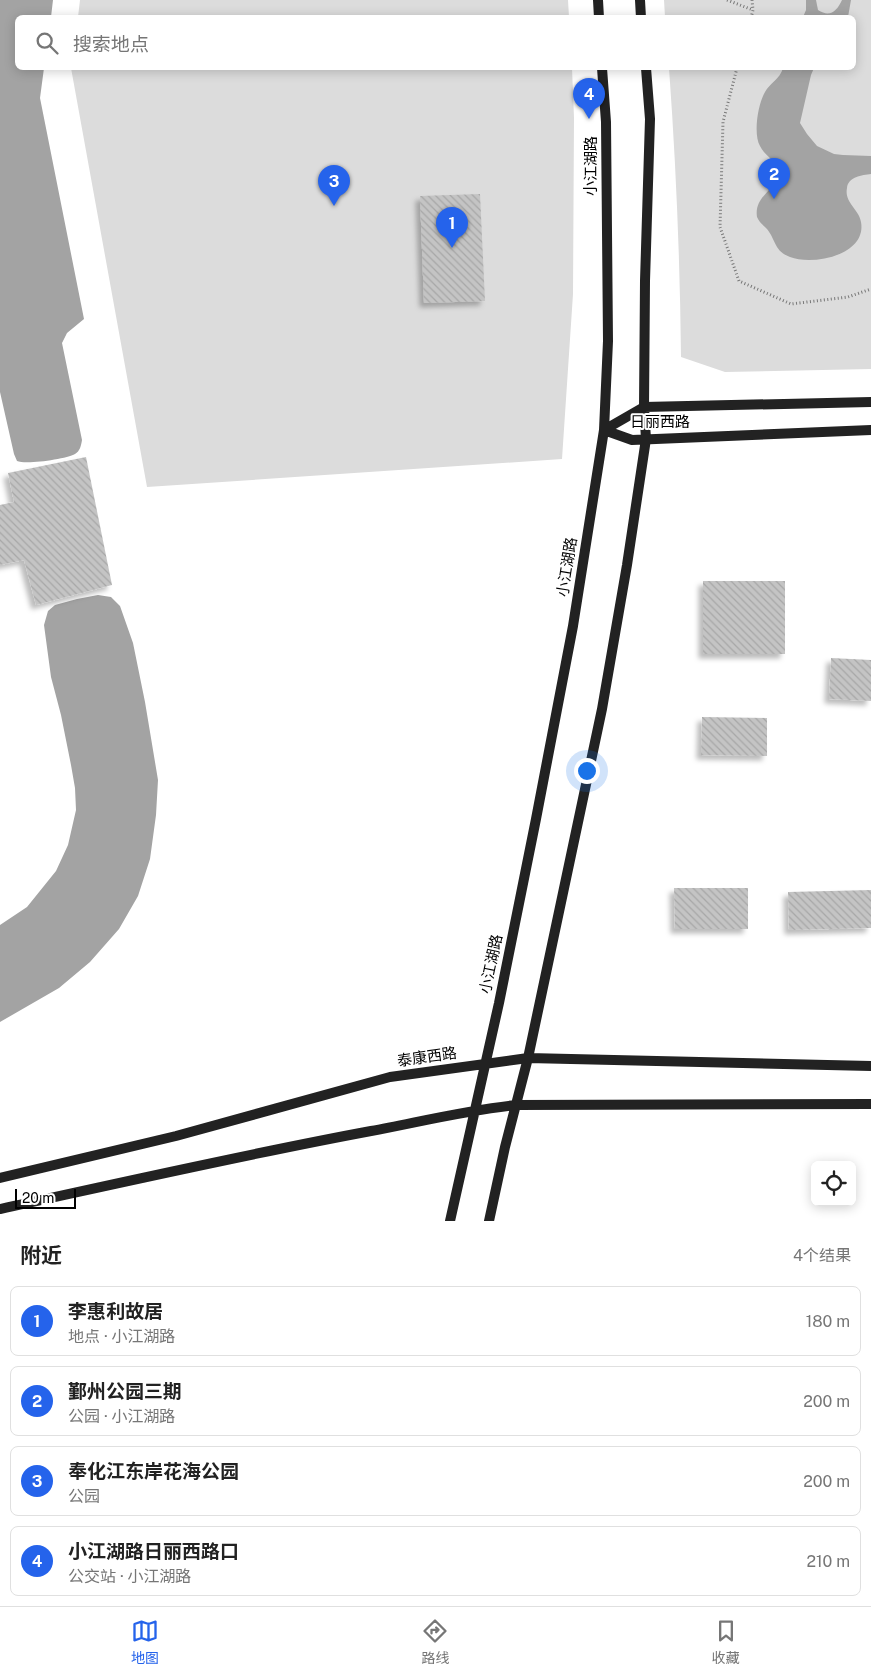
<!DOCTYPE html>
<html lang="zh">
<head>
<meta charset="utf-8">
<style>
  :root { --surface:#fff; --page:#f2f2f2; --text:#222; --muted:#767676; --line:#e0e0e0; --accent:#2563eb }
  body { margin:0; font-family:"Public Sans","Noto Sans SC",sans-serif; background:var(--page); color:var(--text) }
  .controls { position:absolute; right:15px; bottom:15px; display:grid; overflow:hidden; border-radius:8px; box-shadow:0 2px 12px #0003 }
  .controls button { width:45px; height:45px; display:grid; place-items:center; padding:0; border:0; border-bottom:1px solid var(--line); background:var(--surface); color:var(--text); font:25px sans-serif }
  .scale { position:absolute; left:15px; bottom:12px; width:61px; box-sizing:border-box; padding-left:5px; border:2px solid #000; border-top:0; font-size:14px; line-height:18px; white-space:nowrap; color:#000; -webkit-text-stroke:4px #fff; paint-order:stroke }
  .you { position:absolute; left:586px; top:770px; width:18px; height:18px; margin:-12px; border:4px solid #fff; border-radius:50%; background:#1a73e8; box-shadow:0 0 0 8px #1a73e833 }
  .badge { display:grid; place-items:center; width:32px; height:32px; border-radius:50%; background:var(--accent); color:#fff; font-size:16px; font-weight:700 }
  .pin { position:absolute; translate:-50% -41px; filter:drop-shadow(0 1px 2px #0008) }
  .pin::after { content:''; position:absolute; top:26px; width:18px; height:15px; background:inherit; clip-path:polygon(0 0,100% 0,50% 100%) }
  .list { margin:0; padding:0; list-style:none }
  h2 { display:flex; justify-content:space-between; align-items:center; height:65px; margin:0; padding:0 20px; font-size:21px }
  h2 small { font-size:16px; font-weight:400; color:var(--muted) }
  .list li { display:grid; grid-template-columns:32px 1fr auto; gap:15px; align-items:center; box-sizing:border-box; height:70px; margin:0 10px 10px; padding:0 10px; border:1px solid var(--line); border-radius:8px }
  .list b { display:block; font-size:19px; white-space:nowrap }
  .list p { margin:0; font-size:16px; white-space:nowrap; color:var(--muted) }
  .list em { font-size:16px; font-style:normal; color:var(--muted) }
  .icon { flex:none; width:28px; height:28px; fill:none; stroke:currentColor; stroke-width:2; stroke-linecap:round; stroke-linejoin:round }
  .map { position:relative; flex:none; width:871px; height:1221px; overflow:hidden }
  .search { position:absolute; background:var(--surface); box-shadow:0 2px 12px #0003; left:15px; right:15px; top:15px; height:55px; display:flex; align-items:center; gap:12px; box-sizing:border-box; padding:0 18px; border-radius:8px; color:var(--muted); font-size:19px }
  .sheet { height:385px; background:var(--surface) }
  nav { display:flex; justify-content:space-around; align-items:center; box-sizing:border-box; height:70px; border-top:1px solid var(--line); background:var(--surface); font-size:14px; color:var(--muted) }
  nav a { display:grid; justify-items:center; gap:2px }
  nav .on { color:var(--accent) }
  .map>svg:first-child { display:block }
  .green { fill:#dcdcdc }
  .water { fill:#a3a3a3 }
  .building { fill:url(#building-back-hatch); filter:url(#shadow) }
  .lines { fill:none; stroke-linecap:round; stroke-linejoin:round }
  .path { stroke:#777; stroke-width:3; stroke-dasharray:1 2.5; stroke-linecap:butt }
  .secondary { stroke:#222; stroke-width:10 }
  .labels { text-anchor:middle; stroke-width:4; stroke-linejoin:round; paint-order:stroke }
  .street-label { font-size:15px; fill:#000; stroke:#fff }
</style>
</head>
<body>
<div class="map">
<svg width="871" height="1221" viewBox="0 0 871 1221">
  <defs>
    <pattern id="building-back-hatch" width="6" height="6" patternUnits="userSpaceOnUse" patternTransform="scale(1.25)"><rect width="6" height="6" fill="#c4c4c4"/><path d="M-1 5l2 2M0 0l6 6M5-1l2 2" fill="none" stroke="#a7a7a7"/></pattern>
    <filter id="shadow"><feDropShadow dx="-4.5" dy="4.5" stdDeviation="2.5" flood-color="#0004"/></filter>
  </defs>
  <rect width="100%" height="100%" fill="#fff"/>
  <!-- green -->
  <path class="green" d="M80 0H568L569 17H78Z
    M664 0H871V369L725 372 681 357C680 260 676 164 669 68H854V18L665 17Z
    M71 68H572L574 118 573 294 562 459 147 487Z"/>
  <!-- water -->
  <path class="water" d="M0 0H53L51 17 18 18V68H44L40 98 84 319 67 333 62 343 82 440C81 446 80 451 75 454 66 459 26 465 17 461L14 454 0 392Z
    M806 0H816L818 10C830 18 837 11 842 0H851L848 17H803L806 10Z
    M783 68H814L811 75 800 123 807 134 817 146 834 154 843 155 871 156V174C862 175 848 177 847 188 844 203 859 209 861 222 867 255 813 266 790 257 774 251 776 240 767 229 763 225 759 222 757 217 754 197 773 192 780 174 778 169 776 164 772 160 767 155 763 152 760 146 753 134 758 104 765 92 770 83 780 79 783 68Z
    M98 595 111 597 120 606 133 643 145 702 158 780 156 815 150 859 138 896 119 929 90 962 59 988 0 1022V925L27 907 56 871 68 845 76 810 75 788 71 765 61 715 51 677 44 625 48 611 55 605 77 599Z"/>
  <!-- building -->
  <path class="building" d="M480 194 485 301 424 303 420 196Z
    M86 457 112 585 36 605 24 560 0 565V505L14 502 8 473Z
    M703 581H785V654H703Z
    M831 658 871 660V701L829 699Z
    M702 717 767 718V756L701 755Z
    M674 888H748V929H675Z
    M871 890V928L789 930 788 892Z"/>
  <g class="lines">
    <!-- path -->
    <path class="path" d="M727 0 753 10
      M751 18 753 10 752 0
      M737 68 723 122 720 227 739 281 791 304 848 297 871 289"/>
    <!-- secondary -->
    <path class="secondary" d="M598 0 599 18
      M640 0 641 18
      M604 430 644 407 871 402
      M604 430 632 440 871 430
      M0 1178 176 1136 390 1077 528 1058 871 1066
      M0 1209C124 1182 247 1154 371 1131 419 1122 467 1110 516 1105L871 1104
      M450 1221 499 1003 536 819 573 626 604 430 608 341 606 122 602 68
      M489 1221 505 1147 528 1058 602 709 627 565 646 439 644 407 645 281 650 119 646 68"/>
  </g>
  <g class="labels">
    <!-- street labels -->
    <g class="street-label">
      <text transform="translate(591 166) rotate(-90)" y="5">小江湖路</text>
      <text x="660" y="427">日丽西路</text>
      <text transform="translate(567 567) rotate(-81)" y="5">小江湖路</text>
      <text transform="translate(491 964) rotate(-78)" y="5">小江湖路</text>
      <text transform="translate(427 1057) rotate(-8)" y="5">泰康西路</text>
    </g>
  </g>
</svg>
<div class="controls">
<button><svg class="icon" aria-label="locate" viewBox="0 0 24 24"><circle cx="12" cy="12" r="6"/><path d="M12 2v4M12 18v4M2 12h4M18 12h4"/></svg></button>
</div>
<div class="scale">20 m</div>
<div class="you"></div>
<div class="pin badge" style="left:452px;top:248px">1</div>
<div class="pin badge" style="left:774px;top:199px">2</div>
<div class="pin badge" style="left:334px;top:206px">3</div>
<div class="pin badge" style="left:589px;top:119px">4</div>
<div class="search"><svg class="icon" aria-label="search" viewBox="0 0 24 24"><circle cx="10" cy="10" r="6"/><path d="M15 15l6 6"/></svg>搜索地点</div>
</div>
<section class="sheet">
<h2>附近<small>4个结果</small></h2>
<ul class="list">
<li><span class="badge">1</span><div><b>李惠利故居</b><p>地点 · 小江湖路</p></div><em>180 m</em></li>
<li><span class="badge">2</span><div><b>鄞州公园三期</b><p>公园 · 小江湖路</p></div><em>200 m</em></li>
<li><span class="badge">3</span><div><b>奉化江东岸花海公园</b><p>公园</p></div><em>200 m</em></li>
<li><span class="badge">4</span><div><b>小江湖路日丽西路口</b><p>公交站 · 小江湖路</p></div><em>210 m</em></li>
</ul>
</section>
<nav>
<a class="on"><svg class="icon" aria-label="map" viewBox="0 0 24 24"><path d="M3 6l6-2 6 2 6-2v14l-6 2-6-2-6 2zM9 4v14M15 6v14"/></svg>地图</a>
<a><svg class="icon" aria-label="directions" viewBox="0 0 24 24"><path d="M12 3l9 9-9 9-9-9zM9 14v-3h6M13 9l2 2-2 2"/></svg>路线</a>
<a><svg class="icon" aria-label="saved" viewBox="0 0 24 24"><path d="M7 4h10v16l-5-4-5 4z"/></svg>收藏</a>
</nav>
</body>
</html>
